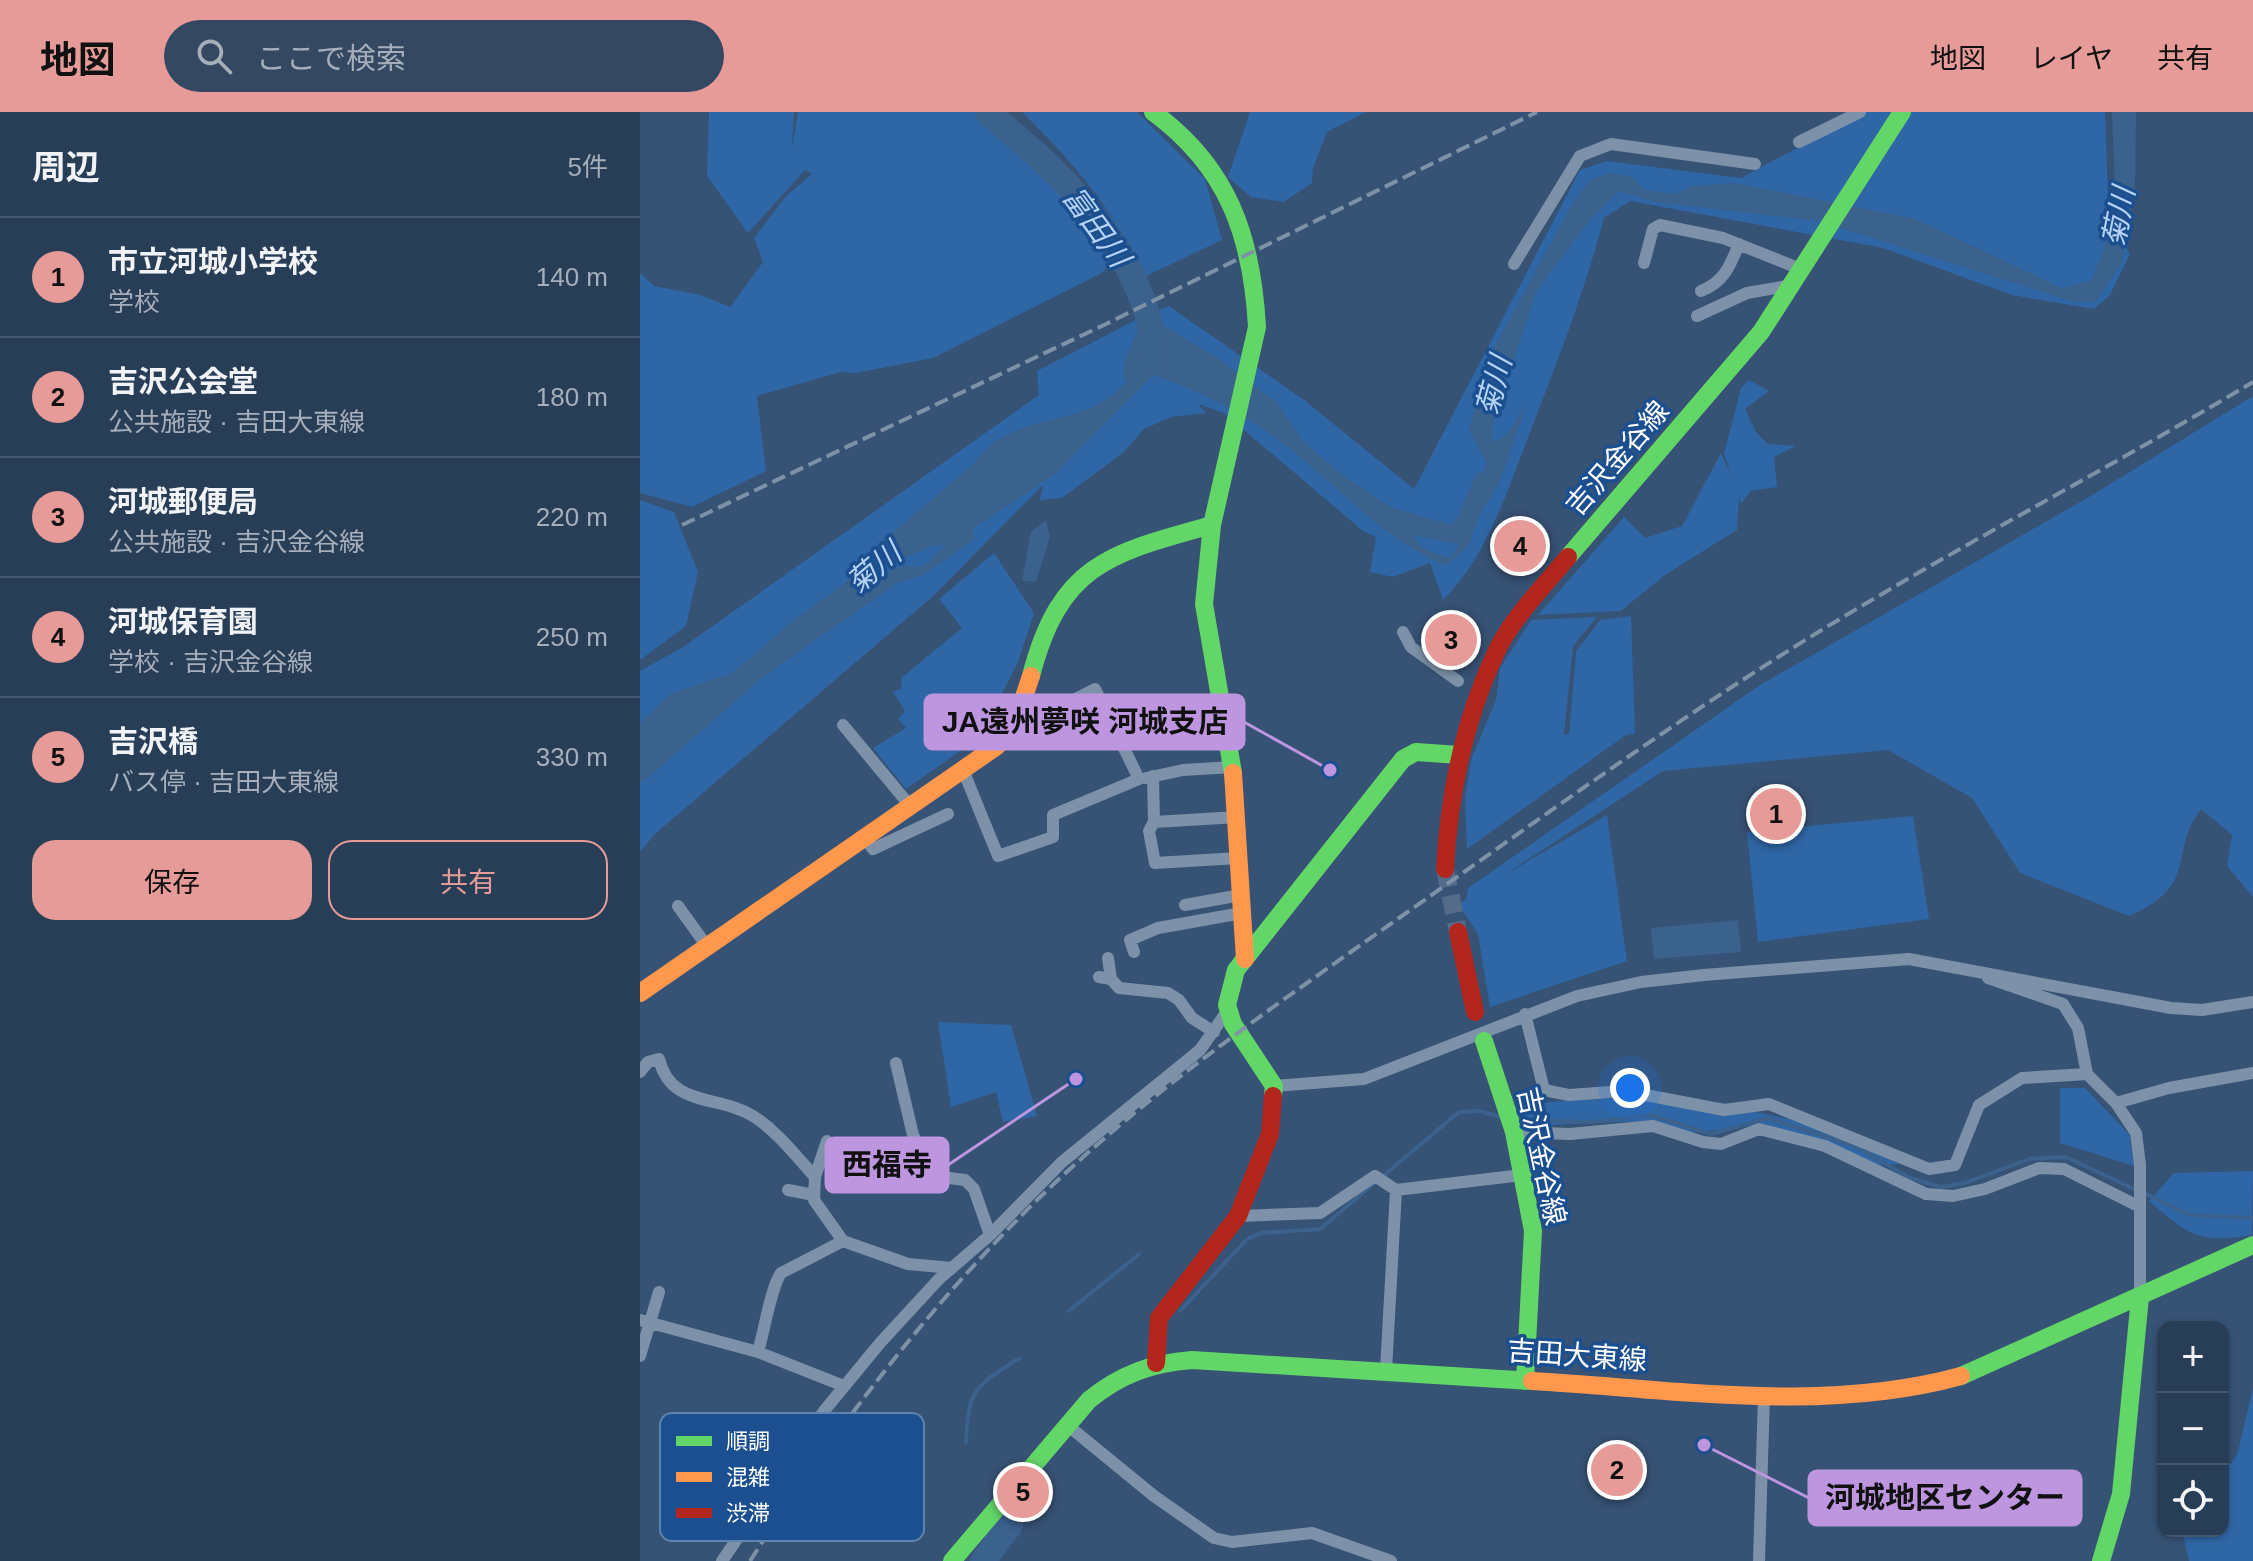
<!DOCTYPE html>
<html lang="ja">
<head>
<meta charset="utf-8">
<style>
  :root { --surface:#283e57; --page:#344961; --text:#f1f3f6; --muted:#a5aeba; --line:#44576d; --accent:#e69b98 }
  body { margin:0; font-family:Helvetica,"Noto Sans JP",sans-serif; background:var(--page); color:var(--text) }
  .controls { position:absolute; right:24px; bottom:24px; display:grid; overflow:hidden; border-radius:16px; box-shadow:0 2px 6px #0004 }
  .controls button { width:72px; height:72px; display:grid; place-items:center; padding:0; border:0; border-bottom:2px solid var(--line); background:var(--surface); color:var(--text); font:40px sans-serif }
  .you { position:absolute; left:990px; top:976px; width:28px; height:28px; margin:-20px; border:6px solid #fff; border-radius:50%; background:#1a73e8; box-shadow:0 0 0 12px #1a73e833 }
  .badge { display:grid; place-items:center; width:52px; height:52px; border-radius:50%; background:var(--accent); color:#111; font-size:26px; font-weight:700 }
  .pin { position:absolute; translate:-50% -50%; border:4px solid #fff; box-shadow:0 2px 8px #0006 }
  .list { margin:0; padding:0; list-style:none }
  h2 { display:flex; justify-content:space-between; align-items:center; height:104px; margin:0; padding:0 32px; font-size:34px }
  h2 small { font-size:26px; font-weight:400; color:var(--muted) }
  .list li { display:grid; grid-template-columns:52px 1fr auto; gap:24px; align-items:center; box-sizing:border-box; height:120px; padding:0 32px; border-top:2px solid var(--line) }
  .list b { display:block; font-size:30px; white-space:nowrap }
  .list p { margin:0; font-size:26px; white-space:nowrap; color:var(--muted) }
  .list em { font-size:26px; font-style:normal; color:var(--muted) }
  .actions { display:flex; gap:16px; padding:24px 32px }
  .actions a { flex:1; padding:18px 0; border:2px solid var(--accent); border-radius:24px; text-align:center; font-size:28px; color:var(--accent) }
  .actions .main { background:var(--accent); color:#111 }
  .icon { flex:none; width:44px; height:44px; fill:none; stroke:currentColor; stroke-width:2; stroke-linecap:round; stroke-linejoin:round }
  .map { position:relative; flex:none; width:1613px; height:1449px; overflow:hidden }
  header { display:flex; align-items:center; gap:48px; box-sizing:border-box; height:112px; padding:0 40px; background:var(--accent); color:#111 }
  header strong { font-size:38px }
  nav { display:flex; gap:44px; margin-inline-start:auto; font-size:28px }
  .search { width:560px; height:72px; background:var(--page); display:flex; align-items:center; gap:20px; box-sizing:border-box; padding:0 28px; border-radius:44px; color:var(--muted); font-size:30px }
  main { display:flex }
  aside { flex:1; background:var(--surface) }
  .map>svg:first-child { display:block }
  .green { fill:#2f66a5 }
  .water { fill:#3b618d; fill-rule:evenodd }
  .lines { fill:none; stroke-linecap:round; stroke-linejoin:round }
  .stream { stroke:#3b618d; stroke-width:4 }
  .river { stroke:#3b618d; stroke-width:26 }
  .secondary-tunnel { stroke:#546c89; stroke-width:18; stroke-dasharray:18 9; stroke-linecap:butt }
  .street { stroke:#7d92a8; stroke-width:12 }
  .fast { stroke:#63d668; stroke-width:18 }
  .slow { stroke:#ff974d; stroke-width:18 }
  .jam { stroke:#b3261e; stroke-width:18 }
  .rail { stroke:#7e92a7; stroke-width:4; stroke-dasharray:14 6; stroke-linecap:butt }
  .labels { text-anchor:middle; stroke-width:7; stroke-linejoin:round; paint-order:stroke }
  .street-label { font-size:28px; fill:#fff; stroke:#1b4f8f }
  .water-label { font-size:30px; font-style:italic; fill:#b5d3f5; stroke:#1b4f8f }
  .key { fill:#1b4f8f; stroke:#5f84b1; stroke-width:2 }
  .key-label { font-size:22px; fill:#fff }
  .leader { fill:none; stroke:#bd96df; stroke-width:3 }
  .callout-dot { fill:#bd96df; stroke:#1b4f8f; stroke-width:3 }
  .callout { fill:#bd96df; stroke:#bd96df; stroke-width:3 }
  .callout-label { font-size:30px; text-anchor:middle; font-weight:bold; fill:#111 }
</style>
</head>
<body>
<header>
<strong>地図</strong>
<div class="search"><svg class="icon" aria-label="search" viewBox="0 0 24 24"><circle cx="10" cy="10" r="6"/><path d="M15 15l6 6"/></svg>ここで検索</div>
<nav><a>地図</a><a>レイヤ</a><a>共有</a></nav>
</header>
<main>
<aside>
<h2>周辺<small>5件</small></h2>
<ul class="list">
<li><span class="badge">1</span><div><b>市立河城小学校</b><p>学校</p></div><em>140 m</em></li>
<li><span class="badge">2</span><div><b>吉沢公会堂</b><p>公共施設 · 吉田大東線</p></div><em>180 m</em></li>
<li><span class="badge">3</span><div><b>河城郵便局</b><p>公共施設 · 吉沢金谷線</p></div><em>220 m</em></li>
<li><span class="badge">4</span><div><b>河城保育園</b><p>学校 · 吉沢金谷線</p></div><em>250 m</em></li>
<li><span class="badge">5</span><div><b>吉沢橋</b><p>バス停 · 吉田大東線</p></div><em>330 m</em></li>
</ul>
<div class="actions"><a class="main">保存</a><a>共有</a></div>
</aside>
<div class="map">
<svg width="1613" height="1449" viewBox="0 0 1613 1449">
  <rect width="100%" height="100%" fill="#365274"/>
  <!-- green -->
  <path class="green" d="M69 0H154L152 36 158 0H339L358 20 387 36 421 76 451 100 475 146 462 161 293 246 216 261 201 260 117 284 126 359 52 395 0 381V161L14 174 61 183 90 195 123 150 114 126 146 84 172 62 165 58 108 121 67 64Z
    M382 0H497L565 67 582 128 504 165C472 94 436 54 382 0Z
    M610 0H726L687 20 673 56 672 71 644 90 611 85 588 65Z
    M1224 0H1465L1469 107 1490 142 1470 183 1454 197 1372 183 1243 136 990 89 964 106C945 178 919 246 892 315 870 372 848 444 803 488L790 451 753 465 730 460 736 425 723 419 584 301 558 292 566 301 531 305 504 317 484 340 422 386 400 388 403 373 293 484 15 722 0 740V559L43 535 399 283 397 259 507 202 529 194 664 288 774 377 940 58 967 49 1101 66Z
    M1109 268 1129 279 1105 297 1116 320 1128 332 1156 334 1134 345 1137 375 1111 379 1101 392 1099 384 1097 418 1025 463 981 499 898 503 984 405 1005 426 1042 414 1081 341 1092 364 1084 342 1101 276Z
    M1613 284V785L1587 754 1592 723 1561 697C1527 742 1561 773 1489 804L1380 761 1332 686 1248 638 1023 659 864 763 967 703 987 849 850 895 838 822 818 792 826 788 828 776 1120 573 1449 385Z
    M0 388 34 400 58 460 46 514 0 548Z
    M354 441 394 501 378 550 340 625 266 677 233 636 266 616 258 607 265 599 253 580 262 576 261 566 322 516 299 487Z
    M991 504 995 622 986 623 827 737 825 685 832 645 856 588 860 556 891 508 957 505 933 534 924 623 929 622 936 540 960 508Z
    M1273 704 1289 807 1118 830 1107 720Z
    M298 910 371 913 397 1004 363 1010 356 980 311 995Z
    M1420 976H1445L1489 1022 1494 1054 1420 1031Z
    M1026 984 1100 993 1115 1000 1149 1007 1216 1027 1259 1052 1239 1053 1125 1012 1051 1021 1004 1009 884 1014V994L920 989Z
    M1613 1059 1612 1123C1559 1132 1548 1123 1509 1089L1534 1061Z
    M1613 1276V1449H1549L1542 1419H1583V1361L1597 1343Z"/>
  <!-- water -->
  <path class="water" d="M1472 0H1496L1495 77 1482 150 1456 189 1434 190 1179 109 1014 90 979 79 952 105 897 178 852 314 853 330 867 323 886 293 860 369 838 405 829 433 806 454C739 425 696 371 639 328 600 299 558 278 513 263L416 361 332 417 335 427 282 463 257 471 124 564 3 670 0 669V611L31 582 94 560 153 509 209 468 249 424 335 351C358 313 408 312 446 298 462 292 474 282 487 271 478 254 490 237 497 221L519 211 582 249 636 290 661 327 699 361 750 395 811 413 819 404 836 362 843 361 847 350 829 318 851 241 934 89 949 69 969 61 991 64 1004 78 1035 82 1053 74 1095 71 1275 107 1422 176 1451 169 1476 106ZM773 423 819 432 812 445C796 444 780 437 773 423ZM293 433 305 434 282 455 262 454 241 463 248 453Z
    M406 408 410 425 396 470 382 469 391 419Z
    M1098 808 1101 840 1014 847 1011 816Z"/>
  <g class="lines">
    <!-- stream -->
    <path class="stream" d="M883 1008 952 1010 1011 1003 1071 1022 1128 1006 1215 1034 1268 1065 1300 1075 1325 1071 1389 1047 1426 1045 1496 1078
      M1504 1081 1550 1103 1613 1106
      M429 1199 499 1142
      M540 1199 607 1127 621 1121 680 1117 819 1000 839 999 861 1005
      M326 1331C328 1277 335 1274 380 1246
      M370 1413 388 1390 382 1389"/>
    <!-- river -->
    <path class="river" d="M348 0C370 21 396 40 417 62 465 111 513 178 515 249
      M343 1449 370 1413"/>
    <!-- secondary-tunnel -->
    <path class="secondary-tunnel" d="M805 757 818 820"/>
    <!-- street -->
    <path class="street" d="M1159 30 1220 0
      M1004 151 1013 117 1020 113 1083 126 1163 158
      M874 152 940 44 971 32 1115 52
      M1061 179C1084 170 1090 154 1099 132
      M1057 204 1107 181 1153 173
      M763 520 771 535 818 569
      M203 613 271 695
      M323 658 358 744 413 725V703L499 667 455 577 370 620
      M513 664 514 710 598 705
      M506 666 543 658 593 655
      M514 710 509 719 515 751 599 746
      M226 727 233 737 308 702
      M545 793 601 783
      M38 794 66 833
      M494 840 490 828 518 816 602 801
      M468 846 471 867
      M459 865 471 867 479 876 528 881 539 888 552 906 574 920
      M1348 866 1423 892 1438 916 1447 962 1476 991 1496 1021 1500 1053V1185
      M885 902 904 978 929 983 985 979 1084 998 1129 992 1289 1057 1315 1053 1339 993 1382 966 1447 962
      M256 951 273 1023 293 1064 325 1068 334 1077 350 1123
      M0 960 8 950 19 947C31 996 77 982 113 1004 138 1020 156 1044 175 1065L174 1088 203 1129
      M634 974 724 967 937 884 1001 870 1064 863 1269 847 1531 896 1562 898 1613 890
      M1476 991 1529 976 1613 961
      M874 1020 930 1022 1013 1014 1063 1030 1081 1032 1119 1017 1185 1034 1286 1082 1313 1084 1345 1077 1399 1056 1424 1057 1500 1095
      M175 1065 187 1029
      M148 1078 174 1083
      M598 1104 680 1101 735 1064 756 1078 882 1063
      M0 1208 118 1240 204 1274
      M118 1240C124 1220 131 1175 141 1161L203 1129 268 1152 312 1156
      M0 1244 19 1180
      M746 1258 756 1078
      M426 1312 514 1384 574 1426 592 1430 672 1421 751 1449
      M82 1449 184 1299 240 1231 299 1167 350 1123 422 1050 560 938 588 898
      M1119 1449 1124 1283"/>
    <!-- fast -->
    <path class="fast" d="M513 0C588 55 612 124 617 215L572 413 564 492 593 661
      M928 445 1121 220 1262 0
      M391 564C420 452 470 441 572 413
      M844 929 874 1020 893 1119 885 1269
      M633 984 634 974 593 912 587 893 596 858 763 647 776 640 819 643
      M1321 1264 1613 1133
      M312 1449 449 1288C481 1262 512 1251 552 1248L892 1269
      M1461 1449 1481 1382 1500 1185"/>
    <!-- slow -->
    <path class="slow" d="M593 661 605 847
      M0 881 357 634 378 603 391 564
      M892 1269C1033 1277 1183 1302 1321 1264"/>
    <!-- jam -->
    <path class="jam" d="M805 757C809 680 824 608 857 538 874 504 904 474 928 445
      M818 820 835 900
      M516 1251 519 1206 598 1104 630 1022 633 984"/>
    <!-- rail -->
    <path class="rail" d="M42 413 466 212 897 0
      M110 1449C189 1327 276 1210 379 1106 493 990 626 900 759 806 894 711 1027 614 1167 527 1313 437 1466 358 1613 270"/>
  </g>
  <g class="labels">
    <!-- street labels -->
    <g class="street-label">
      <text transform="translate(977 346) rotate(-49)" y="10">吉沢金谷線</text>
      <text transform="translate(902 1044) rotate(78)" y="10">吉沢金谷線</text>
      <text transform="translate(937 1243) rotate(4)" y="10">吉田大東線</text>
    </g>
    <!-- water labels -->
    <g class="water-label">
      <text transform="translate(1479 105) rotate(-79)" y="10">菊川</text>
      <text transform="translate(456 115) rotate(54)" y="10">富田川</text>
      <text transform="translate(854 274) rotate(-75)" y="10">菊川</text>
      <text transform="translate(234 456) rotate(-40)" y="10">菊川</text>
    </g>
  </g>
  <!-- legend -->
  <rect x="20" y="1301" width="264" height="128" rx="12" class="key"/>
  <rect x="36" y="1324" width="36" height="10" fill="#63d668"/>
  <rect x="36" y="1360" width="36" height="10" fill="#ff974d"/>
  <rect x="36" y="1396" width="36" height="10" fill="#b3261e"/>
  <g class="key-label">
    <text x="86" y="1337">順調</text>
    <text x="86" y="1373">混雑</text>
    <text x="86" y="1409">渋滞</text>
  </g>
  <!-- callouts -->
  <path class="leader" d="M690 658L604 610M436 967L308 1053M1064 1333L1169 1386"/>
  <g class="callout-dot">
    <circle cx="690" cy="658" r="8"/>
    <circle cx="436" cy="967" r="8"/>
    <circle cx="1064" cy="1333" r="8"/>
  </g>
  <g class="callout">
    <rect x="285" y="583" width="319" height="54" rx="8"/>
    <rect x="186" y="1026" width="122" height="54" rx="8"/>
    <rect x="1169" y="1359" width="272" height="54" rx="8"/>
  </g>
  <g class="callout-label">
    <text x="445" y="620">JA遠州夢咲 河城支店</text>
    <text x="247" y="1063">西福寺</text>
    <text x="1305" y="1396">河城地区センター</text>
  </g>
</svg>
<div class="controls">
<button>+</button>
<button>−</button>
<button><svg class="icon" aria-label="locate" viewBox="0 0 24 24"><circle cx="12" cy="12" r="6"/><path d="M12 2v4M12 18v4M2 12h4M18 12h4"/></svg></button>
</div>
<div class="you"></div>
<div class="pin badge" style="left:1136px;top:702px">1</div>
<div class="pin badge" style="left:977px;top:1358px">2</div>
<div class="pin badge" style="left:811px;top:528px">3</div>
<div class="pin badge" style="left:880px;top:434px">4</div>
<div class="pin badge" style="left:383px;top:1380px">5</div>
</div>
</main>
</body>
</html>
